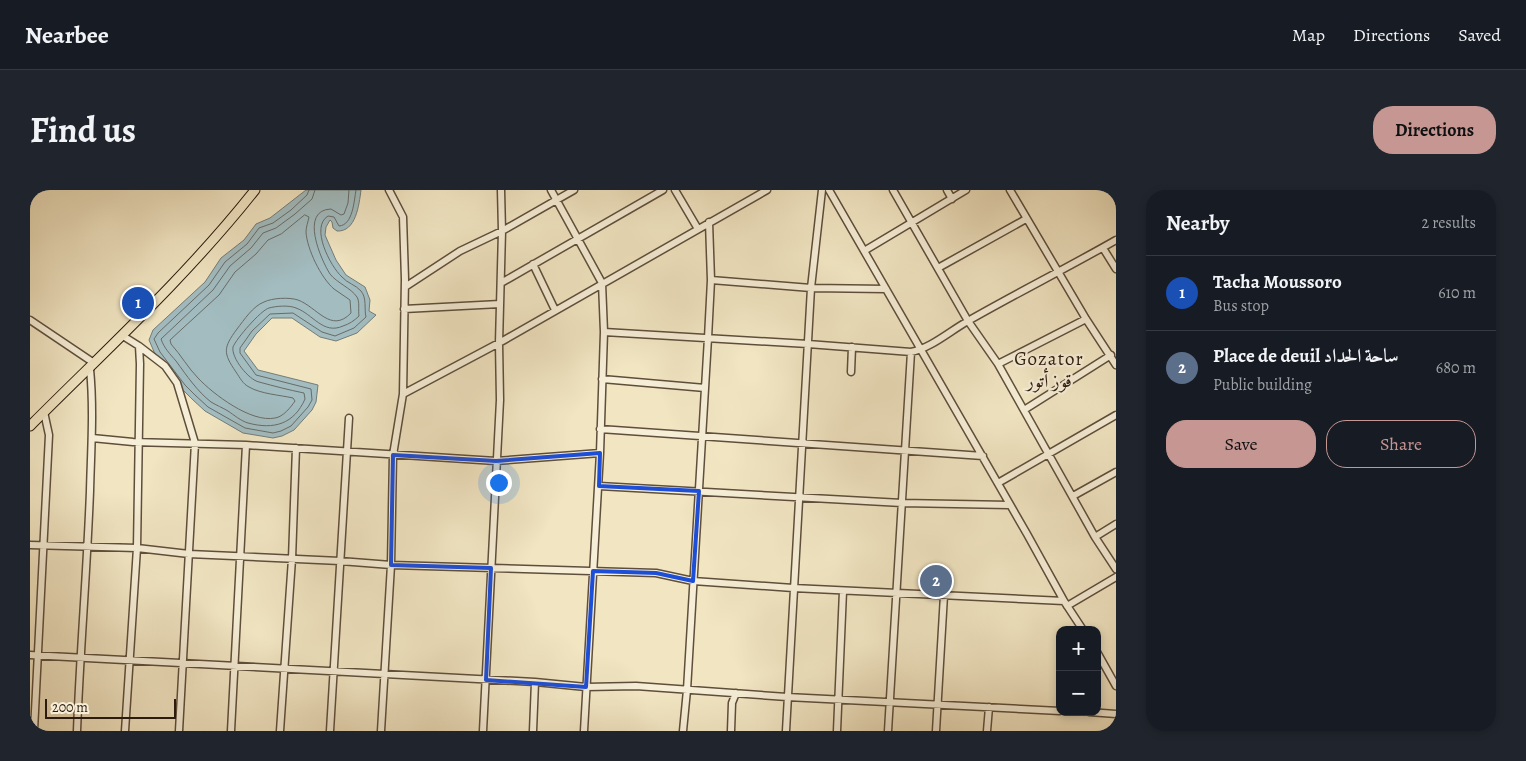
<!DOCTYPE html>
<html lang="en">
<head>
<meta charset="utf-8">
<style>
  :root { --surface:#171b24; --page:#20242c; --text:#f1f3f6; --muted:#9ea1a6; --line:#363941; --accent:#c59692 }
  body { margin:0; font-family:Alegreya,Amiri,serif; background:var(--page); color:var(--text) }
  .controls { position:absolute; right:15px; bottom:15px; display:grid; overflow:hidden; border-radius:10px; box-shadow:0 2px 8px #0003 }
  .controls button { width:45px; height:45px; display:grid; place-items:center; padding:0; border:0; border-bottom:1px solid var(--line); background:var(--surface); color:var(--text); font:25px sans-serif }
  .scale { position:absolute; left:15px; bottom:12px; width:131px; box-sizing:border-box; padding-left:5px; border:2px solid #2d1b0e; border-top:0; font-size:14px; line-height:18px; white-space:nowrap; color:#2d1b0e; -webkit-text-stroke:4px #f6eed7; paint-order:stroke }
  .you { position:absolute; left:468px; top:292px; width:18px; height:18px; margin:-12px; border:4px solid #fff; border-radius:50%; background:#1a73e8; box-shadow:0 0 0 8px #1a73e833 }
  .badge { display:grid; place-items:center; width:32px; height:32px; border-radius:50%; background:var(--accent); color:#fff; font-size:16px; font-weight:700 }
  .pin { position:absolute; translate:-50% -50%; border:2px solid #fff; box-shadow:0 1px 5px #0006 }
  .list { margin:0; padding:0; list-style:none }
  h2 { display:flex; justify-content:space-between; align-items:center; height:65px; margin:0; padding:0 20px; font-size:21px }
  h2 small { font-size:16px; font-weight:400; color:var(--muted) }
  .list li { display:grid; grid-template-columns:32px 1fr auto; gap:15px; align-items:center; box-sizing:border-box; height:75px; padding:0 20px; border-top:1px solid var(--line) }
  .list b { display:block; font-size:19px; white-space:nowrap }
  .list p { margin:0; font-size:16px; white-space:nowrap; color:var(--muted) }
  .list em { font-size:16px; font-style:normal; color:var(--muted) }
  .actions { display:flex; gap:10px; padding:15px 20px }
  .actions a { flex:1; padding:11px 0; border:1px solid var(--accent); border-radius:20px; text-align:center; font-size:18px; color:var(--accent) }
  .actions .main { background:var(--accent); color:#111 }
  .map { position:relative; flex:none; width:1086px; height:541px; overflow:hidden; border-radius:20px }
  header { display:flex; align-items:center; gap:30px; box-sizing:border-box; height:70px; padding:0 25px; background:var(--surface); border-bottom:1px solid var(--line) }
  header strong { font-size:24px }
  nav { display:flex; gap:28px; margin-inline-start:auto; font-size:18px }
  .intro { display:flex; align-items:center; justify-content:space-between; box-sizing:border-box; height:120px; padding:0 30px }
  h1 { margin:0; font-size:35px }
  .button { padding:12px 22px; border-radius:20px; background:var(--accent); color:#111; font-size:18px; font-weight:700 }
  main { display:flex; gap:30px; padding:0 30px }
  aside { flex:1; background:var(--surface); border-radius:20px; box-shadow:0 2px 8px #0003 }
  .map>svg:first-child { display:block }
  .water { fill:#a2bcc0; stroke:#737c79 }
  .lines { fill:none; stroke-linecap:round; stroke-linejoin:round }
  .shore { stroke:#686c67; stroke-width:1 }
  .minor-casing { stroke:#5e4e3b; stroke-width:9 }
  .highway-casing { stroke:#2d1b0e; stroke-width:11 }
  .minor { stroke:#f6eed7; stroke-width:6 }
  .highway { stroke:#f1e5c2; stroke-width:9 }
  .marked { fill:none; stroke:#1d4ed8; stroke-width:4; stroke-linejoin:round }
  .labels { text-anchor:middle; stroke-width:4.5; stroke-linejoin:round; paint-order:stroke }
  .neighbourhood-label { font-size:19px; letter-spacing:1px; fill:#2d1b0e; stroke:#f6eed7 }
</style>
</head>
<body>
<header>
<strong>Nearbee</strong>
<nav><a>Map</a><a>Directions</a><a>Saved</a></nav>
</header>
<div class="intro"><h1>Find us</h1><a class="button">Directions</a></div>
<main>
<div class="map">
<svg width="1086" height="541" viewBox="0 0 1086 541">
  <rect width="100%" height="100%" fill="#f1e5c2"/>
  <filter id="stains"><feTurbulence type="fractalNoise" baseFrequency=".004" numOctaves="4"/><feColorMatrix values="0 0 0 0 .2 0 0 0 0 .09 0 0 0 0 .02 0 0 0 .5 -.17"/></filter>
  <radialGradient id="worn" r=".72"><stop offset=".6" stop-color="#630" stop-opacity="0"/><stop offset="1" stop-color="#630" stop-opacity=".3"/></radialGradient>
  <!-- water -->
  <path class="water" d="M276 0H331C329 15 326 42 307 41L303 38 302 32 300 30 296 37 295 45 306 70 316 85 335 97 340 110 339 121 346 125 327 143 306 151 290 147 262 128H242L226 144 214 161 228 180 288 195 286 212 282 220 264 240 252 246 243 248 213 243 175 221 162 209 151 198 125 164 119 150 123 140 175 92 191 68 214 50 226 34 240 28Z"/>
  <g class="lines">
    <!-- shore -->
    <path class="shore" d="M279 0 277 5 261 20 243 33 229 38 217 54 195 72 179 95 128 143 124 149 130 162 155 195 165 205 178 217 215 238 243 243 251 241 261 236 278 217 282 210 281 199 226 185 210 163V158L222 141 240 124 263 123 292 142 305 146 324 138 336 127C334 119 337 108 331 101 326 95 317 93 312 87 300 76 280 37 298 26L304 27 309 36C323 35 324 11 326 0
      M285 0 282 9 265 24 246 38 233 43 221 58 200 76 183 100 131 149C134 158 140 164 146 171 157 186 167 201 181 212 186 215 193 218 198 221 204 225 211 231 218 233 244 240 264 234 275 209L274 203C259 200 244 196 229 192 219 190 201 168 203 157 206 149 231 120 239 118 246 116 259 115 266 118 283 124 293 145 313 136 319 134 324 131 329 126 328 120 330 112 327 107 321 98 307 93 300 84 291 70 269 20 301 19L311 25 314 24 318 13 319 0
      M275 25 279 27C278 32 276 37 276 42 277 59 291 88 304 99 309 103 315 106 320 110L321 123C301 144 287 117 268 110 259 107 242 108 234 112 223 116 214 130 207 139 193 158 193 163 206 182 210 188 213 194 219 197 231 204 250 205 263 208L265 211C261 217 253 227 245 228 221 233 183 204 168 188 158 178 151 165 141 154L140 150 189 105 205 82 226 64 238 50 251 44Z"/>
    <defs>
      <path id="minor" d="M359 0 373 27 375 89 373 204
        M521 0 572 93 574 142 570 263 554 541
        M645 0 668 39
        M799 0 997 344 1034 411 1053 440
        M863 0 938 131 968 174 1065 347 1086 379
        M917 0 922 9
        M980 0 1056 129 1086 175
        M1073 58 1086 79
        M834 61 936 0
        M503 74 525 120
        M908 78 996 29
        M681 90 781 98 856 99
        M471 93 633 0
        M375 97 430 61 472 41 544 0
        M374 119 470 114
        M0 130 61 171
        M574 142 778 154 881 162C901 158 920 141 938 131 987 103 1037 78 1086 50
        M93 146 109 156 110 174 107 358 95 541
        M109 156 135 176 147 193 165 253 149 541
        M968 174 1056 129
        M821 182 822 157
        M572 189 675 198
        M994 220 1081 165
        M570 239 953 266
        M62 248 103 252 216 255 466 271 570 263
        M968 293 1086 225
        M569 296 872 313 979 315
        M1043 306 1086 282
        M1065 347 1086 334
        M0 355 107 358 159 364 310 371 361 375 626 383 663 391 763 398 1034 411
        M1037 416 1086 387
        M1067 462 1086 496
        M0 465 505 492 556 497 606 496 757 507 1030 521
        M1059 522 1086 524
        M4 541 19 245 14 222
        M47 541C50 461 57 381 60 301 61 260 64 220 60 179
        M201 541 216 255
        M250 541 262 369 266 258
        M300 541 319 228
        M351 541 361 375 363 265 373 204 469 153 737 0
        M453 541 470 210 469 153 472 41 471 0
        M503 541 505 492
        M653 541 657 500 678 148 681 90 679 32
        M701 541 702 513 706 503
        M756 541 781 98 792 0
        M807 541 813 401
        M858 541 881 162
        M906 541 914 405
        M957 541 959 517"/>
      <path id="highway" d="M0 236C77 159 157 86 225 0"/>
    </defs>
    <!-- minor casing -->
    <use href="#minor" class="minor-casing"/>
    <!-- highway casing -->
    <use href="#highway" class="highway-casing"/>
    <!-- minor -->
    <use href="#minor" class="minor"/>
    <!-- highway -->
    <use href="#highway" class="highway"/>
  </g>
  <!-- marked area -->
  <path class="marked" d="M570 263 569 296 669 301 663 391 626 383 563 381 556 497 456 490 461 378 361 375 363 265 466 271Z"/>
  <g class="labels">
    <!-- neighbourhood labels -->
    <g class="neighbourhood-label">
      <text x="1019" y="175">Gozator<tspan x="1019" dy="22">قوز أتور</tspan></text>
    </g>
  </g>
  <rect width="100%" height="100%" filter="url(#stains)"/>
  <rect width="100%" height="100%" fill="url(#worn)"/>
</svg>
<div class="controls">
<button>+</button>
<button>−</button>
</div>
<div class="scale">200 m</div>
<div class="you"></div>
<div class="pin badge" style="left:108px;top:113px;background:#1a4fb4">1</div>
<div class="pin badge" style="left:906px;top:391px;background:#5c6f8a">2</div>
</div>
<aside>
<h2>Nearby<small>2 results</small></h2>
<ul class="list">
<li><span class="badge" style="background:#1a4fb4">1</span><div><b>Tacha Moussoro</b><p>Bus stop</p></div><em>610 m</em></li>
<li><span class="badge" style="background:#5c6f8a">2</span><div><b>Place de deuil ساحة الحداد</b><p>Public building</p></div><em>680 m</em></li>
</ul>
<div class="actions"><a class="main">Save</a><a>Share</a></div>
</aside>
</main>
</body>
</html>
